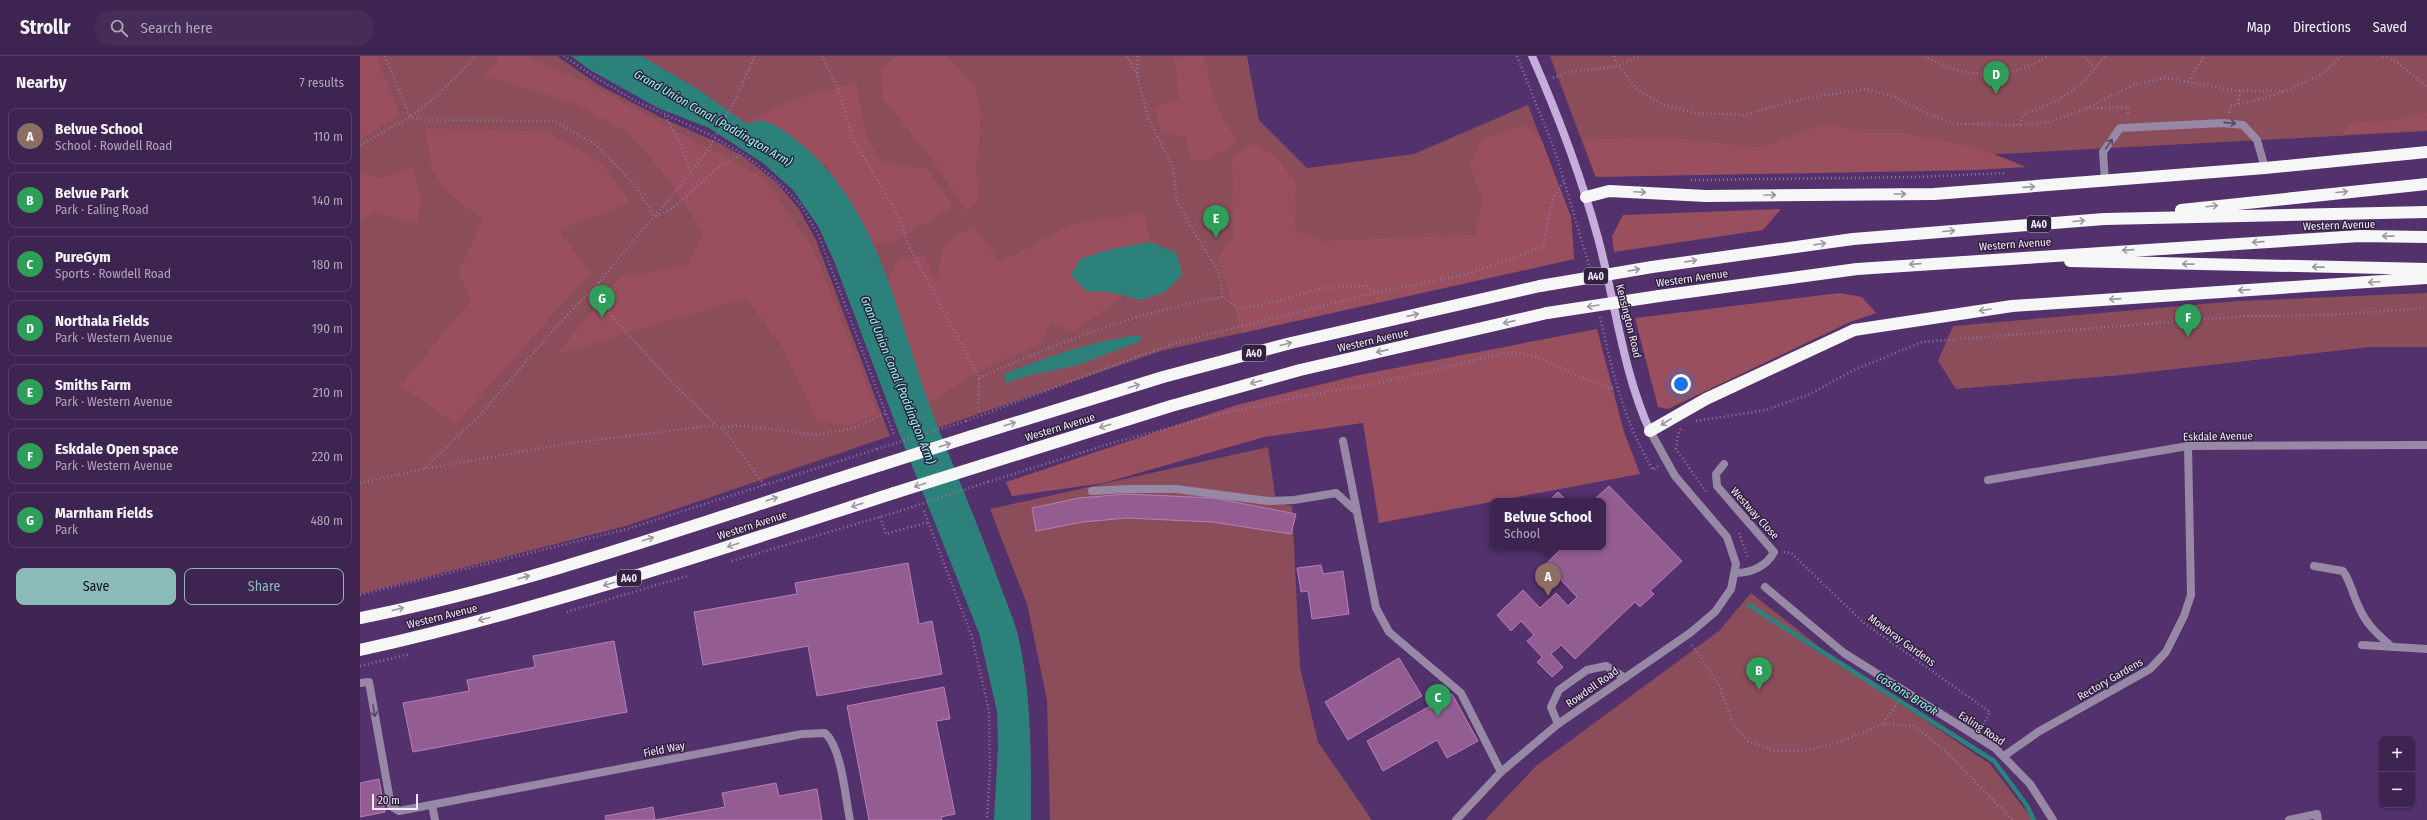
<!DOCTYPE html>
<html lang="en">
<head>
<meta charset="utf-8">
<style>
  :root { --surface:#3e2551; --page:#452d58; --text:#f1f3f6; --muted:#ada5b7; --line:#574268; --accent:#8bbbb9 }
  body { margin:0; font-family:"Fira Sans Condensed",sans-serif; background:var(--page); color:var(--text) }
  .controls { position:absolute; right:12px; bottom:12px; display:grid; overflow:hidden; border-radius:8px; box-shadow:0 1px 3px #0004 }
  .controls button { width:36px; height:36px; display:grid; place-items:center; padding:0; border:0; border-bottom:1px solid var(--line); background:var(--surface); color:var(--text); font:20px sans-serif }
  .scale { position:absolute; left:12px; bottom:10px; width:46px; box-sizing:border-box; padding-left:4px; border:2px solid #f1e6fc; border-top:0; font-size:11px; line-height:14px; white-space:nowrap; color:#f1e6fc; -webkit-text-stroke:3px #31223d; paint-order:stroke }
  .you { position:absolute; left:1321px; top:328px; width:14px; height:14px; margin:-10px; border:3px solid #fff; border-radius:50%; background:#1a73e8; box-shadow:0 0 0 6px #1a73e833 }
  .badge { display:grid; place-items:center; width:26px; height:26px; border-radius:50%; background:var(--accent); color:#fff; font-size:13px; font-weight:700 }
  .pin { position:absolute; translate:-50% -33px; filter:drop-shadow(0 1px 2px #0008) }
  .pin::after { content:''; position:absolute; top:21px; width:14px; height:12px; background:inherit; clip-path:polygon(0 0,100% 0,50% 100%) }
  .popup { position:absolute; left:1130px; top:442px; width:116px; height:52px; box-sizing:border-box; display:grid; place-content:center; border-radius:8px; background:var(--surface); filter:drop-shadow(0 1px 3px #0005); font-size:13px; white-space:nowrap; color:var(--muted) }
  .popup b { font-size:15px; color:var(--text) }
  .popup::after { content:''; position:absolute; left:50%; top:100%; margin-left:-8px; border:8px solid transparent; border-top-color:var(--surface) }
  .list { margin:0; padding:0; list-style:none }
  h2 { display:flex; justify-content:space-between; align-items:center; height:52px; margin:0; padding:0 16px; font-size:17px }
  h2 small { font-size:13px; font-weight:400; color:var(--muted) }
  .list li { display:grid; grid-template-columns:26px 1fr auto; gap:12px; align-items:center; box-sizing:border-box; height:56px; margin:0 8px 8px; padding:0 8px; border:1px solid var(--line); border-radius:8px }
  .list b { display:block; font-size:15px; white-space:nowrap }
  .list p { margin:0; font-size:13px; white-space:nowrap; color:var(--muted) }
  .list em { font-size:13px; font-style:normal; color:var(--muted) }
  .actions { display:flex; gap:8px; padding:12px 16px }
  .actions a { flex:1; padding:9px 0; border:1px solid var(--accent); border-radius:8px; text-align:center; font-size:14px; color:var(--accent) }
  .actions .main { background:var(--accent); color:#111 }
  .icon { flex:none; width:22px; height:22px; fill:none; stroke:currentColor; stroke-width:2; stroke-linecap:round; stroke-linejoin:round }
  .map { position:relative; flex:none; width:2067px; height:764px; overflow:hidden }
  header { display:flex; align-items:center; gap:24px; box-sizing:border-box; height:56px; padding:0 20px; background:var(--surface); border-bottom:1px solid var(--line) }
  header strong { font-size:19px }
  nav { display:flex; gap:22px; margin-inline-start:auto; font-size:14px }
  .search { width:280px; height:36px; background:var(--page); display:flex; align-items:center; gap:10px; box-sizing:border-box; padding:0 14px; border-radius:22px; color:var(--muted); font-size:15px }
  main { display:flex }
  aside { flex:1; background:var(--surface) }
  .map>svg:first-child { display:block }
  .green { fill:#8c4d5a }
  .forest { fill:#9a4f5f }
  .water { fill:#2d817b }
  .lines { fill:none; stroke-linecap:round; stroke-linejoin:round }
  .stream { stroke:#2d817b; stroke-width:4.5 }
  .building { fill:#945d92; stroke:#b77eb5 }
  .path { stroke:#8e76a3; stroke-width:2.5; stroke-dasharray:1 3; stroke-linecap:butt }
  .lane { stroke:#9788a5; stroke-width:8 }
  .street { stroke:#9788a5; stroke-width:8 }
  .secondary { stroke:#c5addc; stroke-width:8 }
  .highway { stroke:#f6f6f6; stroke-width:12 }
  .path-bridge { stroke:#8e76a3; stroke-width:2.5; stroke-dasharray:1 3; stroke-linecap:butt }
  .highway-bridge { stroke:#f6f6f6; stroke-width:12 }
  .oneway { stroke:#554661 }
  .oneway2 { stroke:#9d97a3 }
  .labels { text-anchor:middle; stroke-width:3; stroke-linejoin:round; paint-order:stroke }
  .shield { fill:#31223d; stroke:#b7abc3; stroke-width:1 }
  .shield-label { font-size:10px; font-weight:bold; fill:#f1e6fc }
  .street-label { font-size:11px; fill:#f1e6fc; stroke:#31223d }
  .water-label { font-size:12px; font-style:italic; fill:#8bfbf1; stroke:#31223d }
</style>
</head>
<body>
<header>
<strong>Strollr</strong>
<div class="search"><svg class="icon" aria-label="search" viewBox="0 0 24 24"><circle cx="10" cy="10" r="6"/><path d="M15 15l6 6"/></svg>Search here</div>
<nav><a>Map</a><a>Directions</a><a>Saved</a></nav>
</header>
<main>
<aside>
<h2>Nearby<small>7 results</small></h2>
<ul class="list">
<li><span class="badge" style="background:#8d6e63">A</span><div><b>Belvue School</b><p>School · Rowdell Road</p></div><em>110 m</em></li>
<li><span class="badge" style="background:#2e9e5b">B</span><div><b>Belvue Park</b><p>Park · Ealing Road</p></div><em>140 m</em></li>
<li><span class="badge" style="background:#2e9e5b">C</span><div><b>PureGym</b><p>Sports · Rowdell Road</p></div><em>180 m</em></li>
<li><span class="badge" style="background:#2e9e5b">D</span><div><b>Northala Fields</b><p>Park · Western Avenue</p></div><em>190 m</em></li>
<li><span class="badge" style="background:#2e9e5b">E</span><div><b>Smiths Farm</b><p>Park · Western Avenue</p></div><em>210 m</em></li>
<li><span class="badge" style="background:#2e9e5b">F</span><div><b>Eskdale Open space</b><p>Park · Western Avenue</p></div><em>220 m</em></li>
<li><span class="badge" style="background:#2e9e5b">G</span><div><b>Marnham Fields</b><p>Park</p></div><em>480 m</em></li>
</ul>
<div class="actions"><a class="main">Save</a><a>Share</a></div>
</aside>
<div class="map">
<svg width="2067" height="764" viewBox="0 0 2067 764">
  <rect width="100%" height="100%" fill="#52316c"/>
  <!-- green -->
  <path class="green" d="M0 0H197L239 29 300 61 359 87 384 101 416 126 439 153 456 184 530 380 266 470 0 538Z
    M279 0H887L899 64 947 112 1054 98 1168 49 1211 161 1214 203 801 295 572 374 514 207 378 66Z
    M1190 0H2067V75L1235 120Z
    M2067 237V291H2010L1762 319 1596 333 1578 305 1593 270 1878 245Z
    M908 391 916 446 932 450 940 612 958 686 1012 764H690L687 644 667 548 630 453Z
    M1391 537 1477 605 1630 708 1673 764H1125L1176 710 1359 575Z"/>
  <!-- forest -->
  <path class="forest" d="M0 0H16L40 59 0 83Z
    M139 0H164L231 29 404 122 453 193 518 357 489 369 458 366 423 292 386 242 302 266 196 299 260 221 327 210 344 177 302 115 265 74 211 46 125 20Z
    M537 0H587L616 31 621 67 616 114 619 145 606 155 570 100 523 43 521 12Z
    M828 0H842C852 15 846 17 851 32 857 54 864 67 878 85L846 105 830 103 827 81 801 77 795 51 819 44 814 2Z
    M496 27 506 81 522 107 567 113 594 151 563 168 533 188 509 185 467 109 389 64 446 39Z
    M2064 57H2067V74L1982 78 1992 67 2034 64Z
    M1461 68 1507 77H1543L1619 92 1666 111 1617 114 1236 121 1223 84 1303 81 1403 92Z
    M1165 69 1182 85 1211 161 1214 203 882 277 857 202 873 183 872 100 895 87 918 103 936 128 935 173 960 185 1116 179 1122 140 1109 108 1123 82Z
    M65 72 187 76 241 106 270 146 199 174 230 217 95 368 41 329 111 244 98 216 123 164 87 136 72 113Z
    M52 111 61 141 57 168 17 156 0 164V118L20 122Z
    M1421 153 1403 174 1254 196 1252 180 1263 159Z
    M784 157 790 186 752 193 725 234 750 236 764 240 714 276 691 267 680 289 626 312 567 347 526 229 538 205 563 199 576 223 585 188 614 169 640 207 710 169Z
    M1480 237 1502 241 1516 257 1490 266 1308 353 1298 351 1275 262Z
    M1237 273 1264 376 1280 418 1019 467 1003 367 904 381 744 427 652 440 646 426 877 349 999 319Z"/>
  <!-- water -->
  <path class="water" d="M211 0H281L336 32 387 68C391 67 398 64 402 65 413 66 428 78 436 84 522 151 538 269 575 364 596 417 618 469 638 523 644 541 653 560 658 579 672 640 671 702 671 764H634L638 691 637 655 619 577 539 377 474 205 458 170 433 134 403 107 349 72 298 52 230 14Z
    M790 186 817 197 822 219 805 236 781 244 750 236 726 235 711 219 720 203 752 193Z
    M780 279 781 285 715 310 669 319 646 327 644 318C689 300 732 285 780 279Z"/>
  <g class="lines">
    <!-- stream -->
    <path class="stream" d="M1389 549 1634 705 1666 748 1674 764"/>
  </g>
  <!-- building -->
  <path class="building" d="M1249 430 1322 505 1290 535 1294 538 1280 551 1275 546 1215 603 1201 589 1191 598 1203 611 1192 621 1177 606 1182 601 1167 585 1174 579 1161 565 1151 575 1137 559 1163 534 1180 552 1196 537 1208 550 1217 541 1186 508 1203 491H1243V445H1233Z
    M1198 436 1207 445H1189Z
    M767 438 854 442 936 458 931 478 852 466 767 462 723 466 676 475 672 452 719 442Z
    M548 507 559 568 572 565 582 618 457 640 448 590 343 609 334 556 437 538 435 527Z
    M961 509 963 518 983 515 989 558 952 563 948 535 941 536 937 512Z
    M254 585 267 656 53 696 43 647 109 635 107 624 175 611 173 600Z
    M1039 602 1062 640 988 684 965 646Z
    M584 631 590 663 576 665 595 758 581 761 582 764H509L487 650Z
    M1092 638 1118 685 1087 702 1077 684 1023 715 1007 685Z
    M19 723 25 756 0 761V727Z
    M416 727 419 740 457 733 462 764H246L245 760 293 751 295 764 365 751 362 737Z"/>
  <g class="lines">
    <!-- path -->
    <path class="path" d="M25 0 50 61 76 41 116 0
      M204 0 233 20 276 45 348 78 383 98 414 122 441 149 459 180 534 379
      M462 0 478 33 493 83 540 163 549 190 619 322C620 334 616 347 620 358
      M767 0 777 18
      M778 0 777 19 788 62 813 111 817 145 829 168 859 216 863 241
      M1157 0 1195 95 1229 209
      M1254 0 1256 7 1276 32 1303 49 1334 57 1383 59 1446 42 1507 33 1535 41 1566 57 1597 68 1660 69 1690 66 1727 52 1773 29 1805 22 1880 35H1926L1962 18 1981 0
      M1564 0C1603 23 1649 25 1688 0
      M1724 0 1735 13
      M2023 0 2036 5 2067 31
      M1193 22 1208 16 1259 10 1278 0
      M1828 26 1844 0
      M373 48 395 0
      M1878 48 1880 35
      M1729 52 1768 51V60
      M1869 57 1870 50 1905 42 1923 36
      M305 60 320 87 331 117
      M1660 69 1661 63 1666 57 1697 45 1723 26 1745 0
      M0 89 50 61 66 64 194 65 235 88 276 130 294 161
      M1331 124 1556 121 1646 117
      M296 160 312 153 358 112 383 98
      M239 226 251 259 307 321 356 369 363 372 404 429
      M1240 261C1252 315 1264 366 1293 414L1298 410
      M619 322C697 287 779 255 863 241L880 253 901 249 965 232 1007 230 1017 236
      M606 365 814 287 1018 236 1111 217 1183 191 1193 143 1204 125
      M1336 365 1406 354 1450 338 1494 314 1562 286 1885 260 1970 259 2067 252
      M364 371 384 370 457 379 493 372 526 357
      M1321 373 1318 378 1316 393 1347 437
      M64 413 211 387 356 369
      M628 426 749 388 853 360 937 341 1020 327 1149 296 1177 301 1248 333 1256 331
      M0 427 64 413 119 360 196 271 239 226 331 117 351 89
      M564 455 611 578 629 654 630 713 627 764
      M520 461 526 478 569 466
      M1406 471 1410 466
      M1379 477 1388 502
      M1424 496 1431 497 1504 567 1630 656 1622 671
      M372 505 540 455
      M0 539 267 473 517 393
      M207 556 327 520
      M1332 589 1359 629 1374 670 1388 685 1415 695H1444L1482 685 1523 668 1555 670 1586 696 1653 764
      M0 610 50 598
      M1523 667 1540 644"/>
    <!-- lane -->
    <path class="lane" d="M1745 125 1743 96 1760 72 1863 67 1883 69 1897 84 1905 112
      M983 385 1016 552 1029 576 1101 637 1141 716
      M732 435 768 433H816L908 445 934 444 976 437 995 454
      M1954 510 1983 515C1991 526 1992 537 1998 549 2005 567 2017 578 2031 590
      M0 627 9 626 31 750 39 755 442 678 465 677C482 692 485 741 490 764
      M1198 668 1191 651 1199 634 1227 614 1246 610 1265 622
      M72 749 75 764"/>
    <!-- street -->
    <path class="street" d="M1364 408 1356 418 1357 430 1414 496C1407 510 1391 517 1376 517
      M1628 424 1828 390 2067 389
      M1405 531 1484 597 1635 692 1670 728 1693 764
      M2002 589 2067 593
      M1644 700 1678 676 1790 613 1806 596 1824 560 1831 539 1828 390
      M1096 764 1141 716 1198 668 1330 577 1355 556 1371 533 1376 508 1367 481 1315 420 1290 375
      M1929 764 1957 758 1958 764"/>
    <!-- secondary -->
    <path class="secondary" d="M1172 0C1198 59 1221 120 1238 182 1255 245 1263 316 1290 375"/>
    <!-- highway -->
    <path class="highway" d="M1226 141 1249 135 1346 140 1574 138 1905 112 2067 96
      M1821 154 2067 128
      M1710 205 2067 213
      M1292 211 1493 183 1744 163 2067 156
      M1299 240 1497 213 2000 180 2067 181
      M1290 375 1346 343 1494 274 1652 250 2067 222
      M612 380 803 321 931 287 1180 230
      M623 409 811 350 940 314 1187 257
      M0 562C177 527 349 463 521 409
      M0 594C181 554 358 494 534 437"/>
    <!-- path-bridge -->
    <path class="path-bridge" d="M351 89 373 48
      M517 393 606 365
      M540 455 628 426"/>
    <!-- highway-bridge -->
    <path class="highway-bridge" d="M1180 230 1292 211
      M1187 257 1299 240
      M521 409 612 380
      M534 437 623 409"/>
  </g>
  <!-- one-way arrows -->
  <defs><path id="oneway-shaft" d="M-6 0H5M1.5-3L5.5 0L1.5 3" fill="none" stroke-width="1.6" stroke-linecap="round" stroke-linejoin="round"/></defs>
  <g class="oneway">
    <use href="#oneway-shaft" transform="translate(1870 67) rotate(6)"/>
    <use href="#oneway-shaft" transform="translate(1749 88) rotate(-55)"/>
    <use href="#oneway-shaft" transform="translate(14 655) rotate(80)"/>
  </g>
  <g class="oneway2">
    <use href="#oneway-shaft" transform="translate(1669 131) rotate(-4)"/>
    <use href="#oneway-shaft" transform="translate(1280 136) rotate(3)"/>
    <use href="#oneway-shaft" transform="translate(1982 136) rotate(-5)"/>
    <use href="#oneway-shaft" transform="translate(1540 138)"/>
    <use href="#oneway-shaft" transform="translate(1410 139)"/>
    <use href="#oneway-shaft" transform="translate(1852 150) rotate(-7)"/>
    <use href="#oneway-shaft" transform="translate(1719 165) rotate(-5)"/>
    <use href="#oneway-shaft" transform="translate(1589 175) rotate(-5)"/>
    <use href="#oneway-shaft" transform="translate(2028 180) rotate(-179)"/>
    <use href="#oneway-shaft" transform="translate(1898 186) rotate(176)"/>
    <use href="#oneway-shaft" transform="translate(1460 188) rotate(-8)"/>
    <use href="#oneway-shaft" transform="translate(1768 194) rotate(176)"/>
    <use href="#oneway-shaft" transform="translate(1331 205) rotate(-8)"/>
    <use href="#oneway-shaft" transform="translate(1555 208) rotate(176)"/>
    <use href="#oneway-shaft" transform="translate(1828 208) rotate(-179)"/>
    <use href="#oneway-shaft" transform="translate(1958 211) rotate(-179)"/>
    <use href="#oneway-shaft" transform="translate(1274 214) rotate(-10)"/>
    <use href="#oneway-shaft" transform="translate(2014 226) rotate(177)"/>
    <use href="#oneway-shaft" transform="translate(1884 234) rotate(176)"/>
    <use href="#oneway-shaft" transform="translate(1755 243) rotate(176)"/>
    <use href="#oneway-shaft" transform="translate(1233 250) rotate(171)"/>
    <use href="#oneway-shaft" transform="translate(1625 254) rotate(171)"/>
    <use href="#oneway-shaft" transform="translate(1053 259) rotate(-13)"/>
    <use href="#oneway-shaft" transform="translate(1149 266) rotate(167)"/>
    <use href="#oneway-shaft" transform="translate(926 288) rotate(-15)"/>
    <use href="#oneway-shaft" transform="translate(1022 295) rotate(167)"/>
    <use href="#oneway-shaft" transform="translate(896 326) rotate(165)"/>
    <use href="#oneway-shaft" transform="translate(774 330) rotate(-17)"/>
    <use href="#oneway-shaft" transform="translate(1306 366) rotate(147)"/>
    <use href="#oneway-shaft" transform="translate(650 368) rotate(-17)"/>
    <use href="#oneway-shaft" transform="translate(745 370) rotate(163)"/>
    <use href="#oneway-shaft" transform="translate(585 389) rotate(-17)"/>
    <use href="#oneway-shaft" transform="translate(560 429) rotate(162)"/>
    <use href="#oneway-shaft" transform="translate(412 443) rotate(-18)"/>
    <use href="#oneway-shaft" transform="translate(497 449) rotate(162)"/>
    <use href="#oneway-shaft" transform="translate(288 483) rotate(-18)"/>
    <use href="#oneway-shaft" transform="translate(373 489) rotate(162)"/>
    <use href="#oneway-shaft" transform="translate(164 521) rotate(-16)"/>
    <use href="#oneway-shaft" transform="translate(249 528) rotate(164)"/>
    <use href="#oneway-shaft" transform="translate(38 553) rotate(-14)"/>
    <use href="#oneway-shaft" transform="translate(124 563) rotate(166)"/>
  </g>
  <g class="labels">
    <!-- shield labels -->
    <g class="shield">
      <rect x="1667" y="160" width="24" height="16" rx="3"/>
      <rect x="1224" y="212" width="24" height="16" rx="3"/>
      <rect x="882" y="289" width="24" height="16" rx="3"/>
      <rect x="257" y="514" width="24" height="16" rx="3"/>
    </g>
    <g class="shield-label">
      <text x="1679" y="172">A40</text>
      <text x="1236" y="224">A40</text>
      <text x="894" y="301">A40</text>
      <text x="269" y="526">A40</text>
    </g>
    <!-- street labels -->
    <g class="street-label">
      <text transform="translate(1979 169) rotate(-2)" y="4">Western Avenue</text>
      <text transform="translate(1655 188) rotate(-4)" y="4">Western Avenue</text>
      <text transform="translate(1332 222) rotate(-8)" y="4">Western Avenue</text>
      <text transform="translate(1269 265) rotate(76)" y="4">Kensington Road</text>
      <text transform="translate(1013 284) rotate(-13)" y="4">Western Avenue</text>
      <text transform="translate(700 371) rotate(-17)" y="4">Western Avenue</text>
      <text transform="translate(1858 380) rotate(-1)" y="4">Eskdale Avenue</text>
      <text transform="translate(1395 457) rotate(48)" y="4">Westway Close</text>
      <text transform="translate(392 469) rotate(-18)" y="4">Western Avenue</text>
      <text transform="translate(82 560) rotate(-14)" y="4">Western Avenue</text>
      <text transform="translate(1542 584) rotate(36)" y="4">Mowbray Gardens</text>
      <text transform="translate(1750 623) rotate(-30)" y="4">Rectory Gardens</text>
      <text transform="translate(1232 631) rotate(-35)" y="4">Rowdell Road</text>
      <text transform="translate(1622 672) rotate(33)" y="4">Ealing Road</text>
      <text transform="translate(304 693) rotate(-11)" y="4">Field Way</text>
    </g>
    <!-- water labels -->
    <g class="water-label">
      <text transform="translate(353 62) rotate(30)" y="4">Grand Union Canal (Paddington Arm)</text>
      <text transform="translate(538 324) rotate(68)" y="4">Grand Union Canal (Paddington Arm)</text>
      <text transform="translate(1547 638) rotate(32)" y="4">Costons Brook</text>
    </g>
  </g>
</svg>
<div class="controls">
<button>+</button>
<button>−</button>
</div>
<div class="scale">20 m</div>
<div class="you"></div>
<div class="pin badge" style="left:1188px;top:540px;background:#8d6e63">A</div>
<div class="popup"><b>Belvue School</b>School</div>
<div class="pin badge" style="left:1399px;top:634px;background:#2e9e5b">B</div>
<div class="pin badge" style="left:1078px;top:661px;background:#2e9e5b">C</div>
<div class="pin badge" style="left:1636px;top:38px;background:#2e9e5b">D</div>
<div class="pin badge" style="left:856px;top:182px;background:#2e9e5b">E</div>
<div class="pin badge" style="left:1828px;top:281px;background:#2e9e5b">F</div>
<div class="pin badge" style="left:242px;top:262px;background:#2e9e5b">G</div>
</div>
</main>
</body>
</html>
